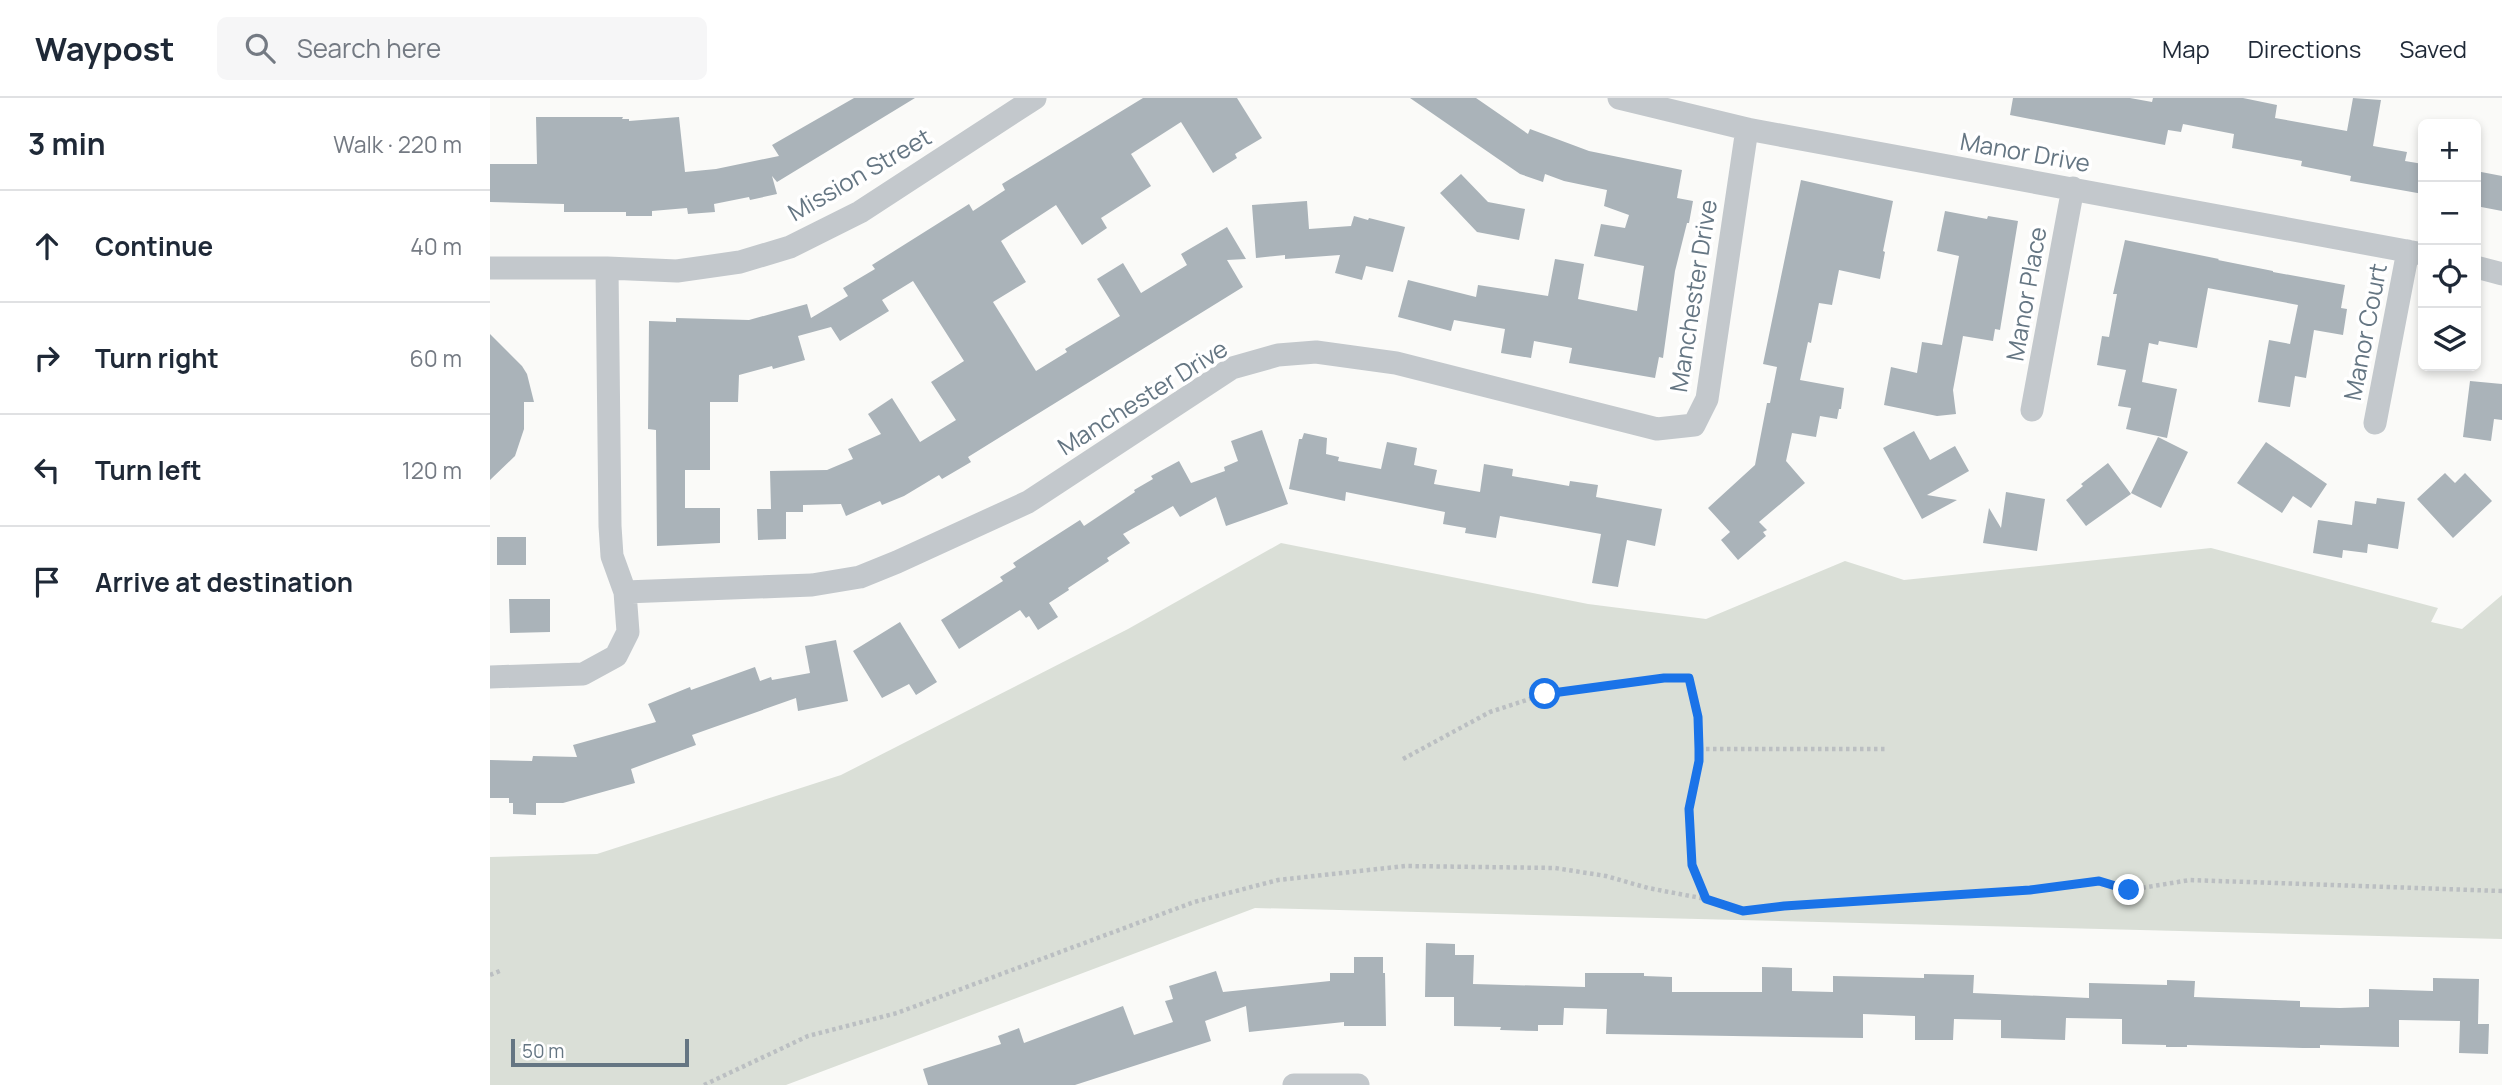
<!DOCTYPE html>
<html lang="en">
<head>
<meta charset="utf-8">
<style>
  :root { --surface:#fff; --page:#f6f6f7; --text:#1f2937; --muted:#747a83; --line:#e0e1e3 }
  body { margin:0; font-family:Manrope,sans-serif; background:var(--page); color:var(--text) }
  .controls { position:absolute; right:21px; top:21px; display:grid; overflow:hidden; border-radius:10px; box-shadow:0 4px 10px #0003 }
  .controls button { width:63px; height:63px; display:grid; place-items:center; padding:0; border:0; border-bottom:2px solid var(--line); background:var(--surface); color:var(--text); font:35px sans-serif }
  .scale { position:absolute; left:21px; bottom:18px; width:178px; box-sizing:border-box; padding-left:7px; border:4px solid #657683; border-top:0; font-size:19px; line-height:24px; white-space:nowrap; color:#657683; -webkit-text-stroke:5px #fff; paint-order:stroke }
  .stop { position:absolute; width:21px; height:21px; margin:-16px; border:5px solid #1a73e8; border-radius:50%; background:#fff }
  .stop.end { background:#1a73e8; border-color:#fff; box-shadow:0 2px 7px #0008 }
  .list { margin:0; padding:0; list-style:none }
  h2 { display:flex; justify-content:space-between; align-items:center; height:91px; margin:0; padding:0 28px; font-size:30px }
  h2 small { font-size:23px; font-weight:400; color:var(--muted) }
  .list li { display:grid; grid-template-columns:46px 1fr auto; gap:21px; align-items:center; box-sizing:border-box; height:112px; padding:0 28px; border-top:2px solid var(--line) }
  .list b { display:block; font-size:26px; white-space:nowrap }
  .list em { font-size:23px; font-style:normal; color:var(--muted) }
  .icon { flex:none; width:38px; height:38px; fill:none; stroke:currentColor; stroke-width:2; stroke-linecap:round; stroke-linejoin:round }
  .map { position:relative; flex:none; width:2012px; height:987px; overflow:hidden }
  header { display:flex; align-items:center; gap:42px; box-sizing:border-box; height:98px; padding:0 35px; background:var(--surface); border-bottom:2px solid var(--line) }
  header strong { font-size:33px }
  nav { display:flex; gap:38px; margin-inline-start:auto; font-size:24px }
  .search { width:490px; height:63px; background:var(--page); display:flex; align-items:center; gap:18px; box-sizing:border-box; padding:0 24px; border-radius:10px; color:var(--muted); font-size:26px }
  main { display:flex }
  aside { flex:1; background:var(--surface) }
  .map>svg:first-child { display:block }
  .green { fill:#dadfd7 }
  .building { fill:#aab3b9 }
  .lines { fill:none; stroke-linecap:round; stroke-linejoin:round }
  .path { stroke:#bbbfc2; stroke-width:4.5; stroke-dasharray:3.5 3.5; stroke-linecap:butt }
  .minor { stroke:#c3c8cc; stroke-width:23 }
  .route { stroke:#1a73e8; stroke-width:9 }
  .labels { text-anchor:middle; stroke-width:7; stroke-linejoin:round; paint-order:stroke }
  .street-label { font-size:24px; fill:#657683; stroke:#fff }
</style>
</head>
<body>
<header>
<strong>Waypost</strong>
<div class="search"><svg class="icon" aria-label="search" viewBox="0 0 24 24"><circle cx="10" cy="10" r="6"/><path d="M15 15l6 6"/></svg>Search here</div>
<nav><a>Map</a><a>Directions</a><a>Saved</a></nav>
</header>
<main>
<aside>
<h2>3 min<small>Walk · 220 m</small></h2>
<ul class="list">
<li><svg class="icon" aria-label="ahead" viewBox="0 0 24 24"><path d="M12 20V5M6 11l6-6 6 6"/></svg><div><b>Continue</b></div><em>40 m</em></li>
<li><svg class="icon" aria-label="right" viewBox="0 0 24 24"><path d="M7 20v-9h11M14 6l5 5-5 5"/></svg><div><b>Turn right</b></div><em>60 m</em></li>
<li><svg class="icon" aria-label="left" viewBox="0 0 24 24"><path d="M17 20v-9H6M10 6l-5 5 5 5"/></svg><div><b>Turn left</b></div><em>120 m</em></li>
<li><svg class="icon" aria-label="arrive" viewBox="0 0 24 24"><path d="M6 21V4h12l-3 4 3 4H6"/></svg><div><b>Arrive at destination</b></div></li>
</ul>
</aside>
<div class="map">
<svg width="2012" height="987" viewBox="0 0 2012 987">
  <rect width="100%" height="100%" fill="#fafaf8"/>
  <!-- green -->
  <path class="green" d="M791 445 1098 506 1216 521 1355 463 1414 482 1721 450 1948 510 1941 524 1972 531 2012 497V841L765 810 296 987H0V759L107 756 351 677 638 531Z"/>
  <!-- building -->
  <path class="building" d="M364 0H425L287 84 282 78 287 96 260 102 259 99 224 106 225 114 198 116 197 110 162 113V118H136V114H74V106L0 104V66H47L46 19H133L132 21H139V23L189 19 195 74 226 71 289 58 282 47Z
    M653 0H747L772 40 745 56 747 60 723 75 691 24 641 56 661 88 611 120 617 130 592 147 566 107 511 143 536 184 503 204 546 273 577 254 575 251 630 218 607 181 633 165 651 195 697 167 691 156 737 129 756 161 737 162 753 189 478 359 481 364 452 381 449 377 414 398 392 407 390 403 356 418 351 406 313 407V414H296V441L268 442 267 411H281L280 373 337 372 363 361 358 351 391 336 378 316 402 300 430 344 466 322 441 284 474 263 423 183 392 202 399 213 350 243 341 229 308 238 315 262 283 271 282 268 249 277 248 304H220V372H195V410H230V445L167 448 166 332 158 331 159 223 186 224V220L259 222 317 206 321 220 358 198 353 190 385 171 382 167 479 106 483 113 515 92 512 86Z
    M920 0H986L1038 36 1040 31 1099 53 1192 72 1187 100 1203 103 1199 125H1197L1185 173 1173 260 1169 259 1165 280 1079 265 1082 250 1044 243 1041 260 1011 255 1015 231 964 222 961 233 908 219 918 182 986 199 988 187 1058 198 1065 161 1094 166 1088 201 1147 213 1154 168 1104 158 1111 126 1135 130 1139 117 1114 108 1117 92 1074 83 1055 76 1053 84 1030 76Z
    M1523 0H1640L1662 4 1663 0H1753L1787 7 1785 20 1857 33 1863 0 1891 2 1883 48 1917 54 1915 63 1933 66V96L1860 83 1861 78 1811 68 1812 63 1742 50 1744 36 1693 26 1691 34 1678 32 1675 47 1520 17Z
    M1986 73 2012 78V113L1986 108Z
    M971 76 998 104 1035 111 1029 142 987 134 950 95Z
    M1311 82 1403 103 1393 153 1395 154 1390 181 1349 172 1342 207 1329 205 1321 245 1318 244 1310 282 1354 290 1351 311H1349L1347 321 1330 318 1326 339 1302 335 1296 363 1315 385 1269 424 1277 432 1273 434 1276 438 1248 462 1231 442 1240 434 1218 410 1265 367 1277 305H1280L1287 269 1273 266Z
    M817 103 819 131 861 128 864 118 878 122 879 120 915 129 903 174 876 168 872 182 845 175 850 157 795 161V157L766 160 762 107Z
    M1455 113 1497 121 1498 118 1528 123 1510 232 1505 231 1503 243 1473 238 1463 292 1466 316 1447 318 1394 307 1401 269 1427 275 1432 244 1452 247 1469 158 1447 153Z
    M1635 142 1729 161 1728 162 1783 173V174L1855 187 1851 210 1857 211 1853 237 1824 232 1816 280 1805 278 1800 309 1768 304 1779 242 1800 246 1808 207 1718 190 1707 250 1669 243 1668 247 1659 245 1652 284 1687 291 1677 340 1636 331 1641 310 1628 308 1636 272 1607 267 1612 238 1619 239 1627 196H1623Z
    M0 236 32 268 37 276 44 304H34V331L25 358 0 382Z
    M1980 283 2012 286V322L2004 321 2001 343 1973 339Z
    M772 332 798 406 736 428 726 399 690 419 683 408 633 436 640 445 617 460 619 463 578 490 579 492 559 505 568 519 548 532 539 518 536 520 530 512 469 551 451 522 513 483 510 479 526 469 523 465 590 422 594 428 645 394 644 392 663 381 661 378 689 363 701 385 735 373 734 369 748 363 741 343Z
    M1424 333 1440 362 1465 348 1479 373 1437 397 1467 402 1432 421 1393 350Z
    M814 335 837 340 836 356 849 359 848 363 891 371 897 344 927 350 924 367 947 372 944 386 990 394 994 366 1023 371 1022 378 1079 388 1080 383 1108 387 1106 399 1172 411 1165 448 1137 442 1128 489 1102 485 1111 436 1010 418 1006 440 975 435 976 430 953 426 955 414 856 394 855 403 799 391 809 341H812Z
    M1668 339 1698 354 1671 410 1641 395Z
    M1776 344 1837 386 1821 410 1803 398 1792 415 1747 385Z
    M1618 365 1641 396 1596 428 1576 402 1593 388 1591 386Z
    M1955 375 1965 385 1975 375 2002 403 1963 440 1927 401Z
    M1516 394 1555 401 1547 453 1493 445 1499 410 1511 430Z
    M1887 400 1915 404 1908 451 1878 446 1877 455 1853 452 1852 460 1823 455 1828 422 1862 427 1865 403 1886 406Z
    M7 439H36V467H7Z
    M19 501H60V534L20 535Z
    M410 524 447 584 426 597 419 586 392 600 363 553Z
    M346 542 358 603 308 613 306 600 202 637 206 647 141 671 145 685 73 705H46V717L23 716V705H19V700H0V662L42 663 43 658 87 659 83 647 166 624 158 606 200 589 201 592 265 569 270 583 281 579 282 582 320 575 315 548Z
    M936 845 965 846V857H984L983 886 1095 889V875H1154V878L1182 879V894H1272V869L1302 870V893L1343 894V878L1434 880V876L1484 877 1483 895 1599 900V885L1677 887V882L1705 883 1704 899 1810 903V909L1850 910 1879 909V891L1943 893V880L1989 881 1988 926H1999L1998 956 1969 955 1970 923 1909 922V949L1830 947V950H1813L1697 947V949H1676V947L1632 946V921L1576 920 1575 942 1511 940V922L1464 921 1463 942H1425V918L1373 916V940L1116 936 1117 911 1074 910 1073 927H1048V933L1010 932 1011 929 964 928V899H935Z
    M864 859H893V875H895L896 928H854V924L759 934 756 908 715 923 721 943 585 987H438L433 971 511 946 508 938 529 930 534 945 633 908 644 937 683 924 675 903 683 901 679 888 726 873 733 894 840 883V875H864Z"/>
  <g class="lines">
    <!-- path -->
    <path class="path" d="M1209 651H1395
      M913 661 1000 614 1055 596 1174 580H1199L1208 619 1209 651V663L1199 711 1202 767 1216 800
      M0 877 12 872
      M214 987 318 938 407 915 704 804 788 782 915 768 1065 770 1116 778 1158 790 1216 801 1253 813 1294 808 1540 792 1609 783 1639 792 1700 782 2012 793"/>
    <!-- minor -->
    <path class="minor" d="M1129 0 1257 31 1933 156
      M1986 169 2012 176
      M0 170H117L187 173 250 164 300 149 370 114 545 0
      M117 170 120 428 122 458 135 494 322 487 370 479 407 464 538 404 742 270 788 257 826 254 906 265 1167 331 1204 327 1217 301 1257 31
      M1542 312 1583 90
      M1885 325 1918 153
      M0 579 93 576 126 558 138 534 135 494
      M804 987H868"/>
  </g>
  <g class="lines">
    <!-- route -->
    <path class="route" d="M1055 596 1174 580H1199L1208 619 1209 651V663L1199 711 1202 767 1216 801 1253 813 1294 808 1540 792 1609 783 1639 792"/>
  </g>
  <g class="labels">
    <!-- street labels -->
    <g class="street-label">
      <text transform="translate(1535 55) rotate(10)" y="8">Manor Drive</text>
      <text transform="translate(370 77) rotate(-30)" y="8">Mission Street</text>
      <text transform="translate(1537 196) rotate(-80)" y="8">Manor Place</text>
      <text transform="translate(1204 198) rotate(-81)" y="8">Manchester Drive</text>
      <text transform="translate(1876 234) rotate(-79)" y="8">Manor Court</text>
      <text transform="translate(653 300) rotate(-32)" y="8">Manchester Drive</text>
    </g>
  </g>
</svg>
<div class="controls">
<button>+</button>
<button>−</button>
<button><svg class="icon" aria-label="locate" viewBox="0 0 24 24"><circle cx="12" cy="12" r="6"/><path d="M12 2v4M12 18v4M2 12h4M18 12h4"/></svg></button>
<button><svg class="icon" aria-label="layers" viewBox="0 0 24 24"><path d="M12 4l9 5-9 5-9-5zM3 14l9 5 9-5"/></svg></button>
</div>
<div class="scale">50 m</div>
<div class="stop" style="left:1055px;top:596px"></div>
<div class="stop end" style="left:1639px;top:792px"></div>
</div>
</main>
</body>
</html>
